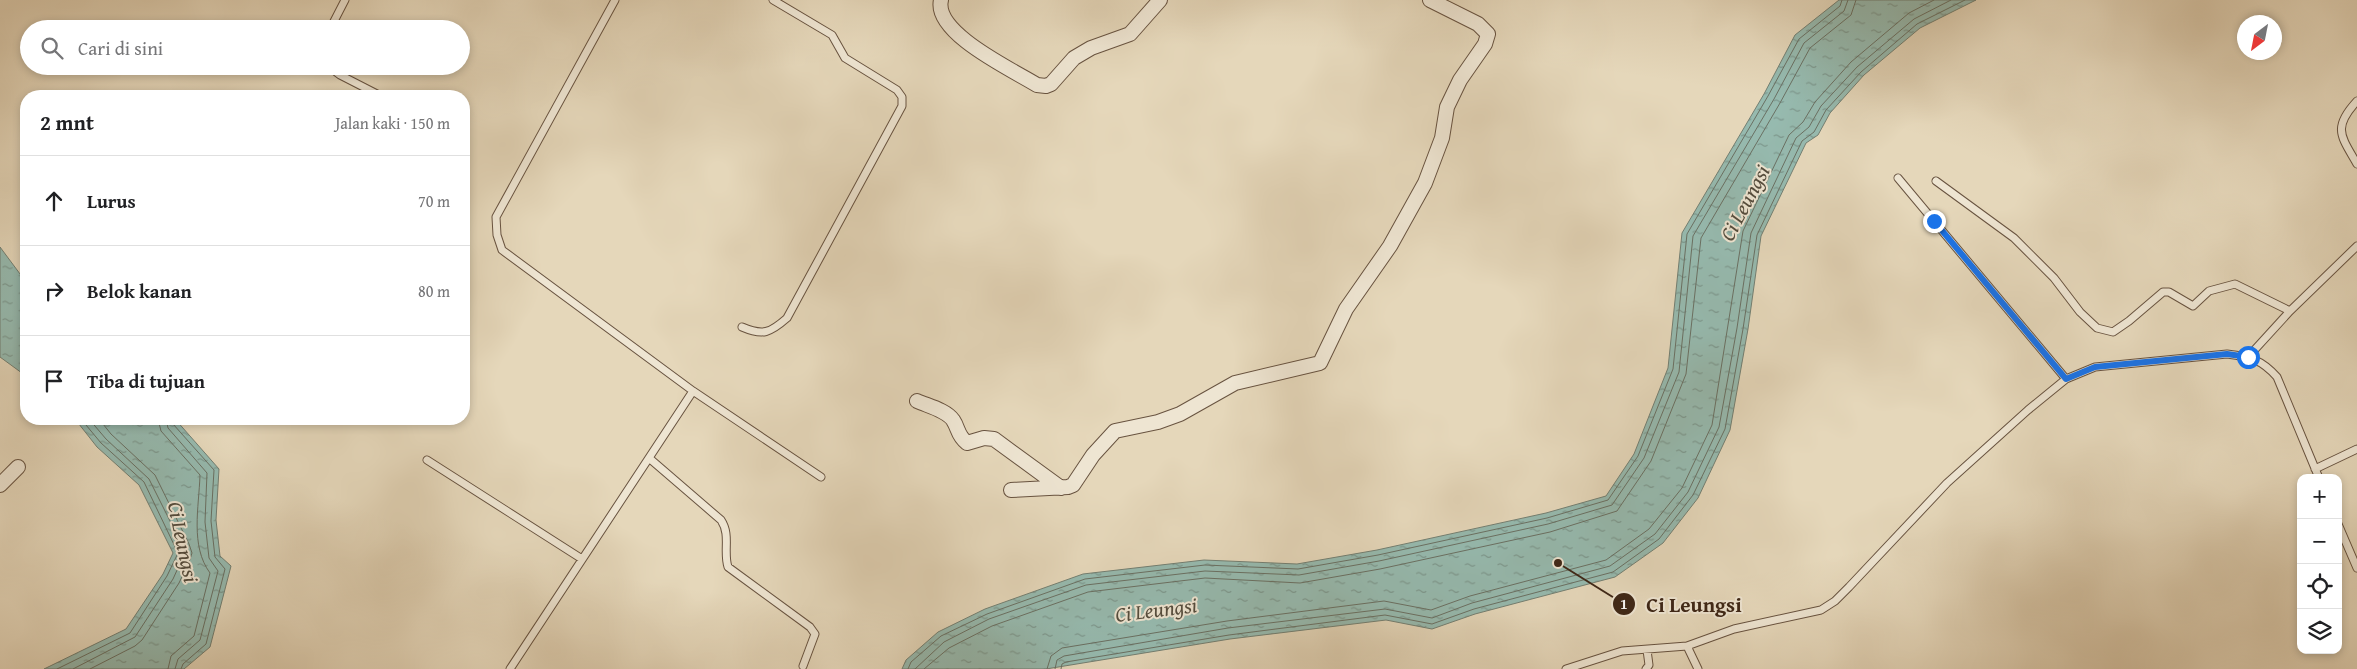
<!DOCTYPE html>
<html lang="id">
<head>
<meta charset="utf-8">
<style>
  :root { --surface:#fff; --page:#f2f2f2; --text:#202124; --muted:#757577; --line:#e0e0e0 }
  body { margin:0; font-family:"Gentium Book Plus",serif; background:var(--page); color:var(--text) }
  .controls { position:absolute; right:15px; bottom:15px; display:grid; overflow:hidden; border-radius:10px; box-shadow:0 2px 8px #0003 }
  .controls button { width:45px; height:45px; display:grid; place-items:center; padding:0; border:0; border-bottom:1px solid var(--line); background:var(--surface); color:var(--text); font:25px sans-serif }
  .compass { position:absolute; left:2237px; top:15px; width:45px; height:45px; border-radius:50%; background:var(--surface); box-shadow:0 2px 8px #0003; rotate:212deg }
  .stop { position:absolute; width:15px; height:15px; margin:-11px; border:4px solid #1a73e8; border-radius:50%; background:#fff }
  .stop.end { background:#1a73e8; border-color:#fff; box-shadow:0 1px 5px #0008 }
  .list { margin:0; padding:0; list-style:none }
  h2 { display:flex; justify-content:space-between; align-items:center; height:65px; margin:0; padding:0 20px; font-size:21px }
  h2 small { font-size:16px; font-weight:400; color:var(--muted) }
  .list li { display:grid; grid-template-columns:32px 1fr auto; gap:15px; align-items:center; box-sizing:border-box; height:90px; padding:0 20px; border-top:1px solid var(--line) }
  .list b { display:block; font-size:19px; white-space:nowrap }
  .list em { font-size:16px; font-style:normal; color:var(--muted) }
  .icon { flex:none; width:28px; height:28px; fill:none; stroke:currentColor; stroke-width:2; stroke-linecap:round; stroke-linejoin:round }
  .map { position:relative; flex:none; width:2357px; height:669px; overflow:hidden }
  .search { position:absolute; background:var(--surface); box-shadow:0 2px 8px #0003; left:20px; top:20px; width:450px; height:55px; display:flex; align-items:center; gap:12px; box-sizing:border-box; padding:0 18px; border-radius:28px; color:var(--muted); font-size:19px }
  .panel { position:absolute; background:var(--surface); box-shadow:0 2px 8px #0003; left:20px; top:90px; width:450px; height:335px; border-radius:20px }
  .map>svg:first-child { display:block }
  .water { fill:url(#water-ripples); stroke:#737f72 }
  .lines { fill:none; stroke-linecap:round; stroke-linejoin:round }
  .shore { stroke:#6a7063; stroke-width:1 }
  .lane-casing { stroke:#685340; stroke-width:9 }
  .street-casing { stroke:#685340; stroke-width:16 }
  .lane { stroke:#eee5d2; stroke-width:7 }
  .street { stroke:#eee5d2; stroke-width:14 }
  .route { stroke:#1a73e8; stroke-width:6 }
  .labels { text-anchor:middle; stroke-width:4; stroke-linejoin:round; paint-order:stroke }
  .water-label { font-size:21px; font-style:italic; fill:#544c3d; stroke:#eee5d2 }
  .leader { fill:none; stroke:#3e2717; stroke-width:2 }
  .callout-dot { fill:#3e2717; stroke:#eee5d2; stroke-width:2 }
  .mark-label { font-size:15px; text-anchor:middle; font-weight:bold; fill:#fff }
  .callout-label { font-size:21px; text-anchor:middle; font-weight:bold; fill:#3e2717; stroke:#eee5d2; stroke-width:4; stroke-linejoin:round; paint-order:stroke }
</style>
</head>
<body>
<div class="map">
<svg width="2357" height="669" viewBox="0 0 2357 669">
  <defs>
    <pattern id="water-ripples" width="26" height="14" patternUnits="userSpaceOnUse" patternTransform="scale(1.25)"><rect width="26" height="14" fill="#96baaf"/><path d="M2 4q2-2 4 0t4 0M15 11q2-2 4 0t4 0" fill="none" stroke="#7c978d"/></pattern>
  </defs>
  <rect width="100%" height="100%" fill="#e5d7ba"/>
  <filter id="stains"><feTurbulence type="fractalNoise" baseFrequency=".004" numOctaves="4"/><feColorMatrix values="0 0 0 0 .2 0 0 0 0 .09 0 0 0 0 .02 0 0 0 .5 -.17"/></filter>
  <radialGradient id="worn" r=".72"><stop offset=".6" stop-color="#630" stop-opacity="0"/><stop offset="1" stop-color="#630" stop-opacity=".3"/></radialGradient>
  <!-- water -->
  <path class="water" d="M1839 0H1976L1920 28 1864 75 1830 113 1818 135 1806 143 1761 236 1748 329 1730 430 1698 498 1663 543 1615 577 1475 614 1432 629 1386 620 1230 639 1046 669H902L906 660 938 632 985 609 1083 574 1204 560 1297 564 1377 550 1546 513 1606 496 1634 454 1668 368 1682 233 1764 94 1795 35Z
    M0 247 26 282V376L0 357Z
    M75 419H175L219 469 216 520 220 556 231 566 210 647 184 669H44L126 629 163 574 173 553 139 485 97 447Z"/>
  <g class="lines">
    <!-- shore -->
    <path class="shore" d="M158 419 161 431 200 475C199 507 190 546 210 573L194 636 171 656 168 669
      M166 419 168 428 207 473 205 522 209 558 218 571 200 640 178 659 175 669
      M172 419 173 424 214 470 211 521 215 557 225 569 206 644 183 664 181 669
      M57 669 130 633 167 576 178 553 144 482 101 443 81 419
      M73 669 135 637 173 579 183 557V547L149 479 106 439 89 419
      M90 669 135 646 142 640 179 583 189 562 192 553 189 544 155 475 111 434 99 419
      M908 669 911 662 941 636 987 614 1085 579 1205 565 1298 569 1378 555 1547 518 1608 500 1638 456 1673 369 1687 234 1768 96 1799 39 1840 6 1842 0
      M915 669 944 642 989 619 1086 585 1205 571 1299 575 1379 561 1548 524 1612 505 1644 458 1679 372 1693 236 1774 99 1804 43 1844 11 1848 0
      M924 669 949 648 992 626 1088 592 1205 578 1300 583 1380 569 1550 532 1617 511 1651 461 1686 374 1701 238 1780 103 1810 48 1851 15 1856 0
      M1047 669 1051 656 1062 648 1227 621 1384 601 1431 610 1470 596 1606 560 1649 529 1682 488 1712 425 1743 231 1789 135 1803 122 1815 102 1851 62 1909 13 1934 0
      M1055 669 1057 660 1064 656 1228 628 1385 609 1432 618 1472 603 1610 566 1655 534 1688 492 1719 427 1737 328 1751 233 1796 138 1809 127 1821 106 1857 67 1914 19 1951 0
      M1061 669 1062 664 1066 662 1229 635 1385 615 1432 624 1474 609 1613 572 1659 539 1693 495 1725 429 1743 329 1757 235 1802 141 1814 132 1826 110 1861 72 1917 24 1965 0"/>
    <defs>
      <path id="lane" d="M330 29 345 0
        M328 66 340 75 381 96
        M2357 101C2332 128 2341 136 2357 164
        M1898 178 2066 379
        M1936 181 2014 238 2054 278 2080 312 2097 328 2113 332 2129 321 2163 292H2169L2193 306 2209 291 2235 284 2290 311
        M742 327C763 336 770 333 787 318L902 106V97L897 90 845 58 832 35 773 0
        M2248 357 2290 311 2357 246
        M693 391 821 477
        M649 458 721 520C731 535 723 551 728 567L810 627 815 634 803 666
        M427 460 582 559
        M2315 469 2357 449
        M2338 524 2357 568
        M1687 646 1698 669
        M510 669 693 391 502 250 497 235 496 217 615 0
        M1566 669 1622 651 1687 646 1734 629 1821 610 1835 601 1849 587 1947 483 2028 410 2066 379 2095 367 2227 354C2250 357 2261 359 2277 377L2319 478
        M1646 669 1649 665 1647 650"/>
      <path id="street" d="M941 0C933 33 1013 70 1037 85L1046 86 1051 84 1074 58 1091 48 1130 34 1160 0
        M917 401C928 406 946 410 953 420 959 429 957 435 967 443L984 438 994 439 1061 488
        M0 485 18 467
        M1011 490 1068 487 1073 485 1093 455 1115 431 1158 422 1180 414 1235 383 1320 363 1346 309 1390 246 1425 183 1442 138 1447 107 1460 80 1485 44 1488 34 1478 24 1430 0"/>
    </defs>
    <!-- lane casing -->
    <use href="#lane" class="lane-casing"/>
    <!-- street casing -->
    <use href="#street" class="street-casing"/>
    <!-- lane -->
    <use href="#lane" class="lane"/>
    <!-- street -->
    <use href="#street" class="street"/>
  </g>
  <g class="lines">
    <!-- route -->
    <path class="route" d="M1934 221 2066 379 2095 367 2227 354 2248 357"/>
  </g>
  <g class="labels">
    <!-- water labels -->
    <g class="water-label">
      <text transform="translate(1745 203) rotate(-62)" y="7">Ci Leungsi</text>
      <text transform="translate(183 542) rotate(78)" y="7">Ci Leungsi</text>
      <text transform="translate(1156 610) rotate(-7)" y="7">Ci Leungsi</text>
    </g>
  </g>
  <!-- callouts -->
  <path class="leader" d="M1558 563L1624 604"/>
  <g class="callout-dot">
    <circle cx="1558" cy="563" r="5"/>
    <circle cx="1624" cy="604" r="12"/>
  </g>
  <g class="mark-label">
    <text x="1624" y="609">1</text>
  </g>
  <g class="callout-label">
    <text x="1694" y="612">Ci Leungsi</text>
  </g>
  <rect width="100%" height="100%" filter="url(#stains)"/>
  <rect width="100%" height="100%" fill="url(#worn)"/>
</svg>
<div class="controls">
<button>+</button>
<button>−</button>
<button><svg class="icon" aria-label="locate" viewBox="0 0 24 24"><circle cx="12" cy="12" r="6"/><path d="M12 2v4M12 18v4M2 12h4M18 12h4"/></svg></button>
<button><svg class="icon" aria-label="layers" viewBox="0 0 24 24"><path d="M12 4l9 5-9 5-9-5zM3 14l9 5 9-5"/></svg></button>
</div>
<svg class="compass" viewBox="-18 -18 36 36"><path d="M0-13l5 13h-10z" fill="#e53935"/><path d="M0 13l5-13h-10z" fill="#757577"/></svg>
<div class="stop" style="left:2248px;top:357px"></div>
<div class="stop end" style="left:1934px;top:221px"></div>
<div class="search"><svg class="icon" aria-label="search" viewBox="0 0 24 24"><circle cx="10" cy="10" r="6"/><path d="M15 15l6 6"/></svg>Cari di sini</div>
<section class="panel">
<h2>2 mnt<small>Jalan kaki · 150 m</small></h2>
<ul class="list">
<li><svg class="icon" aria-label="ahead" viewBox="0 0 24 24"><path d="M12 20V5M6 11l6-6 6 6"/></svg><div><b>Lurus</b></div><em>70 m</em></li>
<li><svg class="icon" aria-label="right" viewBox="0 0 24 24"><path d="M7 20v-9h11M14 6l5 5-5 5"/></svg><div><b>Belok kanan</b></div><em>80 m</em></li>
<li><svg class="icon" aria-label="arrive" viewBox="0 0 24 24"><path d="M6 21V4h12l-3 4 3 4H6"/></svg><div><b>Tiba di tujuan</b></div></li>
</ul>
</section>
</div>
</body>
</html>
